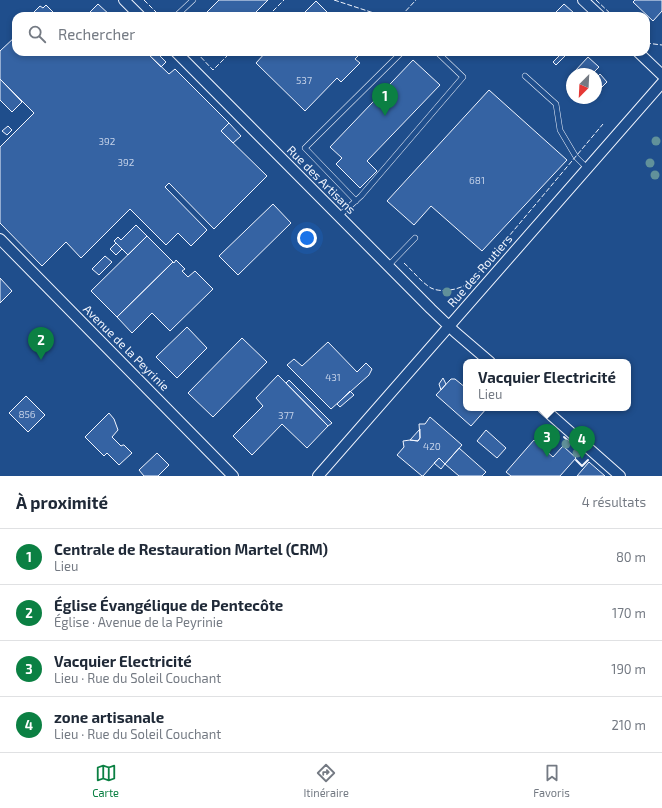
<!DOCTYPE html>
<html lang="fr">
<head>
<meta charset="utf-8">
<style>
  :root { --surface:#fff; --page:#f6f6f7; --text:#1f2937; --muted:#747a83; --line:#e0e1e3; --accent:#0b8043 }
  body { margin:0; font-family:"Exo 2",sans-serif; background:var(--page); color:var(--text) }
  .compass { position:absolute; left:566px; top:68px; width:36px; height:36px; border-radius:50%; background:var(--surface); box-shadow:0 2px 6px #0003; rotate:204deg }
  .you { position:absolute; left:307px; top:238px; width:14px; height:14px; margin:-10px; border:3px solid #fff; border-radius:50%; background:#1a73e8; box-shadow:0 0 0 6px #1a73e833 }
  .badge { display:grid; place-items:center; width:26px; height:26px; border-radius:50%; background:var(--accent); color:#fff; font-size:13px; font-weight:700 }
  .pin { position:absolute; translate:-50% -33px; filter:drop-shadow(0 1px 2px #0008) }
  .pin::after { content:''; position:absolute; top:21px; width:14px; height:12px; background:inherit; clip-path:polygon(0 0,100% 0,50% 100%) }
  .popup { position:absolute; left:463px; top:359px; width:168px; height:52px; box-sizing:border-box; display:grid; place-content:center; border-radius:8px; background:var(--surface); filter:drop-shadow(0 1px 3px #0005); font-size:13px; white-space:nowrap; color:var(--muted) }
  .popup b { font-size:15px; color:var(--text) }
  .popup::after { content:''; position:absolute; left:50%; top:100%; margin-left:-8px; border:8px solid transparent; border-top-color:var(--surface) }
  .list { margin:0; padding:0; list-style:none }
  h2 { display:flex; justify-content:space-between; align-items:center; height:52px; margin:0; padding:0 16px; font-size:17px }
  h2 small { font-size:13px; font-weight:400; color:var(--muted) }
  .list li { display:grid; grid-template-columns:26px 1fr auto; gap:12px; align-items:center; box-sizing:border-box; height:56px; padding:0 16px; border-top:1px solid var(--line) }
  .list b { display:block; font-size:15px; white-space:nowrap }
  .list p { margin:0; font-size:13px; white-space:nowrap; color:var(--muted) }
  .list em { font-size:13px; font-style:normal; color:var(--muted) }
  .icon { flex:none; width:22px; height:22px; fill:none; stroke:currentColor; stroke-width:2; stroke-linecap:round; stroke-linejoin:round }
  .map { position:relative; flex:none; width:662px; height:476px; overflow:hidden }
  .search { position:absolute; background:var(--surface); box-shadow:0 2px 6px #0003; left:12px; right:12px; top:12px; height:44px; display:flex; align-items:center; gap:10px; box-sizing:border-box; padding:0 14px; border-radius:12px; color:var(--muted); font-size:15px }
  .sheet { height:276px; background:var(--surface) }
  nav { display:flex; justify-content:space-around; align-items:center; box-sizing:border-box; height:56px; border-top:1px solid var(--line); background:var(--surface); font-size:11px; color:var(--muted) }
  nav a { display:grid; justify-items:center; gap:2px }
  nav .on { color:var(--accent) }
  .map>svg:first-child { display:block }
  .building { fill:#3563a3; stroke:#f2f6ff }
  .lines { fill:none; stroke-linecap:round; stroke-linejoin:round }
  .service-casing { stroke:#f2f6ff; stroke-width:6 }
  .minor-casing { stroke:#f2f6ff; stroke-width:12 }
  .service { stroke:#1f4e8c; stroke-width:5 }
  .minor { stroke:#1f4e8c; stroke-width:10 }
  .fence { stroke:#f2f6ff; stroke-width:1; stroke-dasharray:5 2; stroke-linecap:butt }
  .wall { stroke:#f2f6ff; stroke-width:2 }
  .tree { fill:#61919a }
  .labels { text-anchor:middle; stroke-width:3; stroke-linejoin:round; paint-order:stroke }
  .number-label { font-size:10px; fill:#c3d1e8 }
  .street-label { font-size:12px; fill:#f2f6ff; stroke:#1f4e8c }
</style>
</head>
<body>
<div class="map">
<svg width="662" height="476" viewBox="0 0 662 476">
  <rect width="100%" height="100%" fill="#1f4e8c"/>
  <!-- building -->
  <path class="building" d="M219 0H268L252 16H203Z
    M635 0H662V11L653 21 633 2Z
    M316 1 331 16H301Z
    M98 4 111 16H86Z
    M564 4 574 13 572 16H556L554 14Z
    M46 5 55 14 53 16H33L31 15 40 6 43 8Z
    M16 36V52H146L169 74 175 69 229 123 221 131 267 176 214 229 169 183 165 187 207 230 191 246 178 233 166 245 130 209 81 258 66 242 42 266 0 223V147L34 113 0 79V51Z
    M148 52H156L166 62 161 67 147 53Z
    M266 52H362L355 59 360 63 341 82 337 78 305 111 256 63Z
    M555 52H569L556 65 553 62 559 56Z
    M588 57 599 67 594 72 598 76 600 74 607 82 597 92 596 91V74H578L575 71Z
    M413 60 440 85 367 161 377 171 360 188 336 164 342 158 330 147Z
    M0 79 22 102 12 112 0 100Z
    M489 90 567 160 482 251 431 206 414 225 387 201Z
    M229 123 241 136 233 143 221 131Z
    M8 126 12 130 7 135 2 131Z
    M273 204 291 223 238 275 219 256Z
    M136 225 147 236 128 255 114 241 118 237 121 240Z
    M147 236 173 262 117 317 91 291Z
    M116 243 122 249 116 255 110 249Z
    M105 256 112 262 99 275 92 269Z
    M176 260 185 269 182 271 188 277 195 271 213 289 170 331 152 313 132 333 117 317 173 262 174 263Z
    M0 278 12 291 0 303Z
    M187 327 207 348 177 378 156 357Z
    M242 338 267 362 213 417 188 393Z
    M328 342 357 372 366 363 372 369 369 375 331 409 287 365 294 359 302 366Z
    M278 375 328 426 307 448 282 424 252 455 233 436 263 406 256 398Z
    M443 378 446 384 441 390 439 384Z
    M451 379H455L466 388V408H487L471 426 436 395Z
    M289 380 332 423 328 426 286 383Z
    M350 391 354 395 340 407 337 404Z
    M26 396 45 415 28 432 9 413Z
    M109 413 114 419 118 430 112 437 121 446 123 445H124L132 453 119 465 107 453 104 456 85 437Z
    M430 417 462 445 445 464 439 458 423 476H422L397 455 404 447 403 441 410 440 418 441 420 438 419 424H425Z
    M420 429V438L418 441 410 440Z
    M486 430 506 448 497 458 477 441Z
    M534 440 553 457 563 446 576 458 560 476H511L506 472Z
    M459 448 486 472 482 476H459L445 464Z
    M157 453 169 465 158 476H144L139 470Z
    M439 458 445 464 441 469 434 463Z
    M589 462 605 476H577Z"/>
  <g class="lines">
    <defs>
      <path id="service" d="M176 16 193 0
        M525 76 556 104 560 130 576 157 587 168
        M356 201 305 148 402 52
        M339 216 361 196 463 77 437 52
        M388 266 415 238"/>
      <path id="minor" d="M124 0 140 16
        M583 0 600 16
        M176 52 431 309 455 332 490 362
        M638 52 662 75
        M0 239 233 476
        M543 408 620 476
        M318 476 662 83"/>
    </defs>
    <!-- service casing -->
    <use href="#service" class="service-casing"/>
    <!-- minor casing -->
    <use href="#minor" class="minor-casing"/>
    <!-- service -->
    <use href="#service" class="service"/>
    <!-- minor -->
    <use href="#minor" class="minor"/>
    <!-- fence -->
    <path class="fence" d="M144 0 160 16
      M334 0 383 16
      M596 0 613 16
      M268 16 284 0
      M401 16 416 0
      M646 43 662 45
      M196 52 213 70 231 52
      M404 263C413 271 421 282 431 288 441 293 458 290 467 284 471 281 475 277 478 273L603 124"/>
    <!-- wall -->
    <path class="wall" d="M564 437 581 452
      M576 460 582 466 588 460"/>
  </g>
  <!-- trees -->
  <g class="tree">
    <circle cx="656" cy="141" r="4.5"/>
    <circle cx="650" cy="163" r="4.5"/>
    <circle cx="655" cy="175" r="4.5"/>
    <circle cx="447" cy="292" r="4.5"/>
    <circle cx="566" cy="444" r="4.5"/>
    <circle cx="577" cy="453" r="4.5"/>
  </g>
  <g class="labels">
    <!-- number labels -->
    <g class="number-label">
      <text x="304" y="84">537</text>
      <text x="107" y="145">392</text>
      <text x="126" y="166">392</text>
      <text x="477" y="184">681</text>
      <text x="333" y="381">431</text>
      <text x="27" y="418">856</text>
      <text x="286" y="419">377</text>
      <text x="432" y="450">420</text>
    </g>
    <!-- street labels -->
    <g class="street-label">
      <text transform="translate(321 180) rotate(45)" y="4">Rue des Artisans</text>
      <text transform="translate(480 271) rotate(-49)" y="4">Rue des Routiers</text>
      <text transform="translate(126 348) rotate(45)" y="4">Avenue de la Peyrinie</text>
    </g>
  </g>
</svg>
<svg class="compass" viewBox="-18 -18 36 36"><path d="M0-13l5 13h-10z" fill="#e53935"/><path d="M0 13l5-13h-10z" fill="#747a83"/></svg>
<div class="you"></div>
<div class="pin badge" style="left:385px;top:116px">1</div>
<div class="pin badge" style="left:41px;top:360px">2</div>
<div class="pin badge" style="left:547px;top:457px">3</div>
<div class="popup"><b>Vacquier Electricité</b>Lieu</div>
<div class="pin badge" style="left:582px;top:459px">4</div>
<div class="search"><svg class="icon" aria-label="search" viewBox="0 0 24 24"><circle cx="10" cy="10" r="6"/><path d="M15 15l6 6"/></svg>Rechercher</div>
</div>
<section class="sheet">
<h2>À proximité<small>4 résultats</small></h2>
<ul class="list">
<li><span class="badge">1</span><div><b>Centrale de Restauration Martel (CRM)</b><p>Lieu</p></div><em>80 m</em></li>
<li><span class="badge">2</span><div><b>Église Évangélique de Pentecôte</b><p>Église · Avenue de la Peyrinie</p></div><em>170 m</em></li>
<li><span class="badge">3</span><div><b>Vacquier Electricité</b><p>Lieu · Rue du Soleil Couchant</p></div><em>190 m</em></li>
<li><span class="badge">4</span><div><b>zone artisanale</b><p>Lieu · Rue du Soleil Couchant</p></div><em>210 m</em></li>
</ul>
</section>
<nav>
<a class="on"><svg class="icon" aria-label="map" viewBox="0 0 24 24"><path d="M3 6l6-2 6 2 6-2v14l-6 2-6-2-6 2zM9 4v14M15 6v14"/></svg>Carte</a>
<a><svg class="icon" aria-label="directions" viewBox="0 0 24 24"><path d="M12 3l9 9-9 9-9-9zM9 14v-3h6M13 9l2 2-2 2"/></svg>Itinéraire</a>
<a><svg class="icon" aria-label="saved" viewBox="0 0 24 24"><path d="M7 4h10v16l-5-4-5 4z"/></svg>Favoris</a>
</nav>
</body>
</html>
